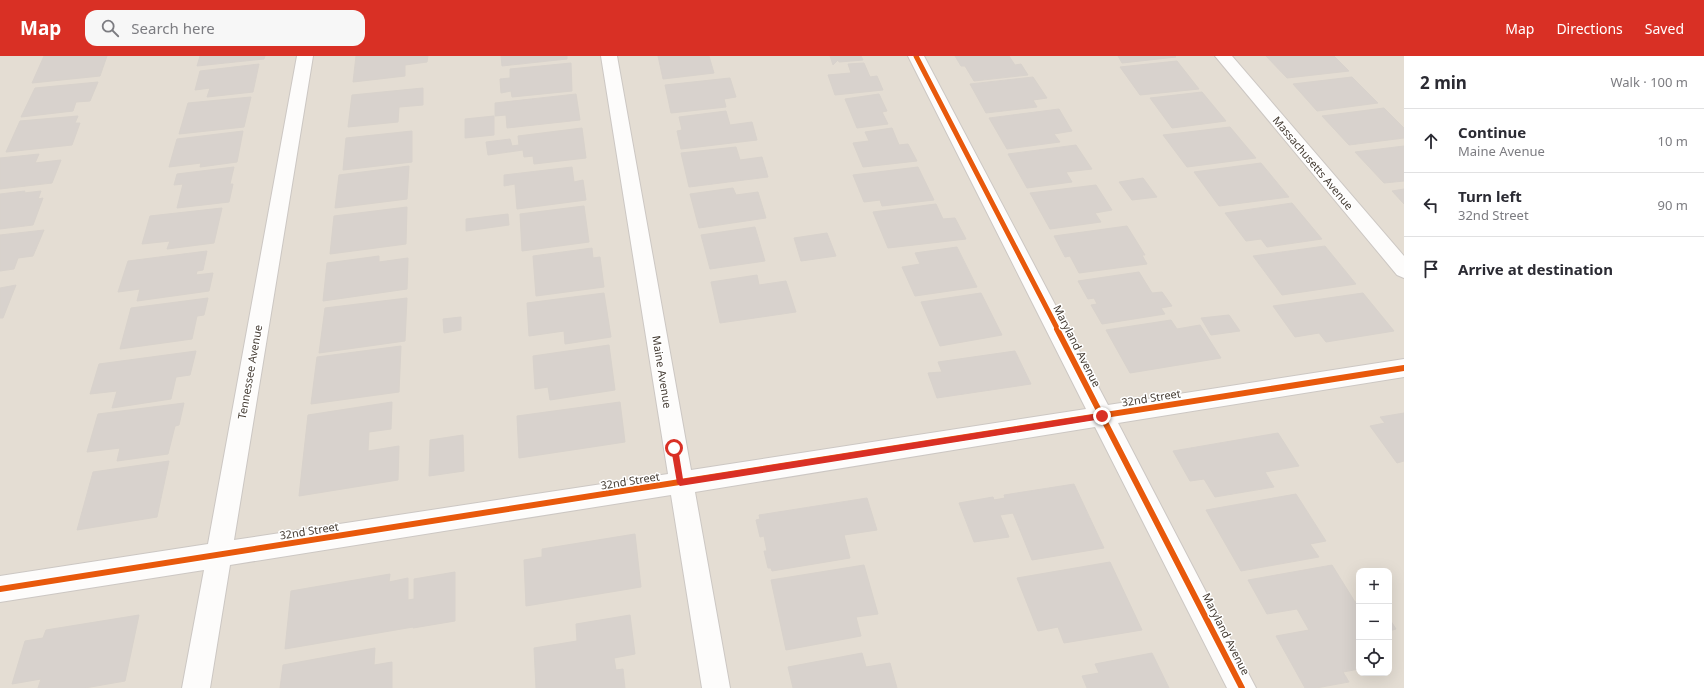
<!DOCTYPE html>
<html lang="en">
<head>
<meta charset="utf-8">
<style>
  :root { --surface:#fff; --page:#f7f7f7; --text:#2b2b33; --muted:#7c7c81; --line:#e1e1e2; --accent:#d93025 }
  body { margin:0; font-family:"Noto Sans",sans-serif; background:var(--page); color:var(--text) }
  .controls { position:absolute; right:12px; bottom:12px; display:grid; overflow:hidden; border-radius:8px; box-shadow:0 4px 16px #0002 }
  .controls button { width:36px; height:36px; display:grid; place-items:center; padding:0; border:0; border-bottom:1px solid var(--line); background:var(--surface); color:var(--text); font:20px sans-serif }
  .stop { position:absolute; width:12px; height:12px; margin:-9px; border:3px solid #d93025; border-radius:50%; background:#fff }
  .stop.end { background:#d93025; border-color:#fff; box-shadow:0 1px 4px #0008 }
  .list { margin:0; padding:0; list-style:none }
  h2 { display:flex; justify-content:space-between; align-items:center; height:52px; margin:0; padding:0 16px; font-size:17px }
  h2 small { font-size:13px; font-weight:400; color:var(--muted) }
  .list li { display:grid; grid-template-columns:26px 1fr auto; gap:12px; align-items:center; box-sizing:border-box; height:64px; padding:0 16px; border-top:1px solid var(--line) }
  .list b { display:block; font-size:15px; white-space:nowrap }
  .list p { margin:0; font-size:13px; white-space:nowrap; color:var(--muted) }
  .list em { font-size:13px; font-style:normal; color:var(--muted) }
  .icon { flex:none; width:22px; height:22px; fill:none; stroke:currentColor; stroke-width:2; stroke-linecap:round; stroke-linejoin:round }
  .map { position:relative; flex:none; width:1404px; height:632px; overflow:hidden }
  header { display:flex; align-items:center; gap:24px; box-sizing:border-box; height:56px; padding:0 20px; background:var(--accent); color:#fff }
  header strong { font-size:19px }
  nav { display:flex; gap:22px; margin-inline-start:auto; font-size:14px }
  .search { width:280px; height:36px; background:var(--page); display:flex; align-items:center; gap:10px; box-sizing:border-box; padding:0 14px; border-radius:12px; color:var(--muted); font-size:15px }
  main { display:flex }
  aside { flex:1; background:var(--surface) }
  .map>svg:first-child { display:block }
  .residential { fill:#e4ddd3; fill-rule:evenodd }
  .building { fill:#d8d2cd; stroke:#d8d2cc }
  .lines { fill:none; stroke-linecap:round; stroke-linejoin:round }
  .minor-casing { stroke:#ccc7c3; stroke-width:2 }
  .minor { fill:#fdfcfb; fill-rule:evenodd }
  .cycleway-far1-casing { stroke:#fff; stroke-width:7 }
  .cycleway-casing { stroke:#fff; stroke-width:9 }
  .cycleway-far1 { stroke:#e8590c; stroke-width:5 }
  .cycleway { stroke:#e8590c; stroke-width:6 }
  .route { fill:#d93025 }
  .labels { text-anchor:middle; stroke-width:3; stroke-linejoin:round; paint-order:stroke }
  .street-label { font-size:11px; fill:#453c33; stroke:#fff }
</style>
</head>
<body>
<header>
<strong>Map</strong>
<div class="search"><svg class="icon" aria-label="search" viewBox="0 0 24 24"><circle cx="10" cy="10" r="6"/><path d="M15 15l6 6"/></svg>Search here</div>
<nav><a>Map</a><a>Directions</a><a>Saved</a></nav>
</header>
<main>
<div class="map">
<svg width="1404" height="632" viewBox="0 0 1404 632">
  <rect width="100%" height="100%" fill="#f0ebe6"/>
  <!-- residential -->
  <path class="residential" d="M0 0H1404V632H0ZM1359 515H1389V617H1359Z"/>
  <!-- building -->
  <path class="building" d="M44 0H107L100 20 32 27Z
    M200 0H265L264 3 197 10Z
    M356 0H428L427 6 405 9V20L353 26Z
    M501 0H567V3L502 10Z
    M658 0H709L714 17 663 23Z
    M830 0H861L863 4 839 6 838 4 833 9Z
    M955 0H1009L1015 9 1021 8 1028 19 974 25 965 10H961Z
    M1118 0H1175L1176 1 1122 7Z
    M1266 0H1334L1349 15 1287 22Z
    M1177 5 1199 33 1140 39 1120 11Z
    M571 7 572 35 512 41 511 35 501 37 500 23 510 22V13Z
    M864 7 870 21 877 20 883 34 835 39 828 19 851 17 848 8Z
    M259 8 253 36 207 41 210 32 195 34 200 15Z
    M1033 21 1047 42 1033 44 1037 51 986 57 970 28Z
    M1352 21 1378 47 1317 55 1293 28Z
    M730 22 736 41 724 43 726 51 671 57 665 29Z
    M98 26 90 45 76 46 73 55 21 61 35 32Z
    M423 32V49L399 51 398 66 348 71 352 39Z
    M1202 36 1226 65 1172 72 1150 42Z
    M576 38 580 64 507 72 506 59 495 60V47Z
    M879 38 887 55 882 56 888 68 857 72 845 43Z
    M251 41 244 71 179 78 188 47Z
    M1384 52 1404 72V82L1349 89 1322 60Z
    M1059 53 1072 75 1054 78 1060 86 1007 93 989 62Z
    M726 55 730 69 752 66 757 84 681 93 677 75 682 74 679 61Z
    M78 60 75 67H80L72 89 6 96 20 65Z
    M494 60V79L465 82V63Z
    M1230 71 1256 102 1187 111 1163 79Z
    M582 72 586 102 534 108 533 100 524 101 523 94 488 99 486 86 510 83 512 90 519 89 518 80Z
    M892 72 899 89 908 88 917 105 863 111 853 87 869 85 865 76Z
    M243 75 237 106 200 111 201 107 169 111 177 83Z
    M412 75V106L343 114 346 82Z
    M1076 89 1092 113 1066 116 1072 126 1027 132 1008 98Z
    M1404 90V125L1384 127 1355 96Z
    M736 91 740 104 762 101 768 121 689 131 681 97Z
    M39 98 35 107 61 104 52 127 0 133V102Z
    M1261 107 1289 141 1219 150 1194 116Z
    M409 110 407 143 335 152 339 119Z
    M234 111 230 128H233L229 146 177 152 183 128 174 129 177 118Z
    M572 111 574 126 583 124 586 144 517 153 515 128 504 130V119Z
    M918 111 934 144 882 150 880 144 864 146 853 119Z
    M1143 122 1157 141 1132 144 1119 126Z
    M1096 129 1112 154 1095 157 1101 166 1050 173 1030 137Z
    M733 132 736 139 758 136 766 162 699 172 690 138Z
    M1404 133V148L1392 135Z
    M25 135 24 137 41 135 38 143 43 142 33 169 0 173V138Z
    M1292 147 1322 183 1267 191 1261 183 1246 185 1225 157Z
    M936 148 943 163 955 162 966 183 888 192 873 156Z
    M584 150 589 186 522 195 520 158Z
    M407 151 406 188 330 198 334 160Z
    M222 152 214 187 167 193 170 185 142 188 150 160Z
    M508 158 509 169 466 175V163Z
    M1127 170 1145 199H1142L1147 208 1079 217 1070 200 1065 201 1054 180Z
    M755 171 765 205 710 213 701 179Z
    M44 174 33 200 18 202 14 213 0 215V179Z
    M827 177 836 200 801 205 794 182Z
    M1325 190 1356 228 1282 239 1253 200Z
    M957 191 977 231 915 240 902 211 920 208 915 197Z
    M592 192 593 202 600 201 604 231 536 240 533 200Z
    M207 195 203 214 197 215 196 219 213 217 209 235 137 245 140 233 118 236 128 205Z
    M379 200V206L408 202 407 233 323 245 327 207Z
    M1139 216 1152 237 1162 236 1172 250 1161 252 1165 258 1102 268 1091 249 1097 248 1094 242 1088 243 1078 225Z
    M757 219 759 229 786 225 796 256 720 267 711 226Z
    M16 229 3 262H0V232Z
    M604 237 611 281 565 288 564 275 529 280 527 247Z
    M981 237 1002 279 940 290 921 246Z
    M1363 237 1394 275 1326 286 1319 277 1295 281 1273 250Z
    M208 242 204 259 197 260 192 283 120 293 131 252Z
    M407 242 405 285 319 297 325 252Z
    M1229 259 1240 275 1211 279 1201 262Z
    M461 261V274L444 277 443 263Z
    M1171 264 1177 273 1200 269 1221 302 1130 317 1106 274Z
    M609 289 615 334 550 344 548 331 535 333 533 300Z
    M401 290 399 336 311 348 317 301Z
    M196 295 190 319 176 321 171 343 112 352 117 335 90 338 99 308Z
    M1015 295 1031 328 937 342 928 317 942 316 938 306Z
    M392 346 391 373 369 376 368 395 399 390 398 424 299 440 308 359Z
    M620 346 625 386 519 402 517 360Z
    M184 347 179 369 175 370 168 398 117 405 120 392 87 396 98 358Z
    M1404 357V405L1397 407 1370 370 1385 367 1380 361Z
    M1278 377 1299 410 1265 416 1274 431 1215 441 1204 423 1190 425 1173 395Z
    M463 379 464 415 429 420 430 384Z
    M169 405 157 461 77 474 93 416Z
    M1074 428 1104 492 1032 504 1013 457 1000 459 1009 481 974 486 959 447 993 441 994 444 1005 442 1004 439Z
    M1296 438 1326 485 1310 488 1319 501 1241 515 1206 454Z
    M867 442 877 474 844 479 850 502 772 515 771 512H768L764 495H767L764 480 760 481 756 464 760 463 759 459Z
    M635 478 641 531 526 550 524 504 542 501V493Z
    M1110 506 1142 574 1064 587 1058 571 1038 575 1017 522Z
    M864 509 878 558 856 561 861 580 786 594 771 524Z
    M1332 509 1355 546 1359 545V613L1343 616 1349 626 1316 632H1305L1276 580 1309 574 1297 553 1267 558 1248 524Z
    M455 516V565L413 572V571L285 593 291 535 390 518 389 526 408 522V544L414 543V523Z
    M139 559 125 625 85 632H38L41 623 12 628 25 585 43 582 46 574Z
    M630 559 635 598 614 602 616 614 623 613 625 632H536L534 592 577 585 576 568Z
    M1389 562 1396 573 1389 575Z
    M375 592 374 609 392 606V632H280L283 609Z
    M862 597 866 611 890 607 897 632H793L788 611Z
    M1152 597 1169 632H1087L1082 620 1099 617 1095 608Z"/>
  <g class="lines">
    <defs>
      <path id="minor" d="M297 0H313L234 484 668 418 601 0H617L691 414 1086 353 908 0H924L1108 349 1404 303V321L1118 367 1256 632H1227L1095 371 695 436 730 632H702L671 439 230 509 210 632H182L204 514 0 546V520L208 488Z
        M1215 0H1232L1404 200V222L1397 219Z"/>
    </defs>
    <!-- minor casing -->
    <use href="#minor" class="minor-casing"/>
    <!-- minor -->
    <use href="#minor" class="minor"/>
    <defs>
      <path id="cycleway-far1" d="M916 0 1058 274"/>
      <path id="cycleway" d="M1057 273 1242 632
        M0 533 1404 312"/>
    </defs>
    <!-- cycleway-far1 casing -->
    <use href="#cycleway-far1" class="cycleway-far1-casing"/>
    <!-- cycleway casing -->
    <use href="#cycleway" class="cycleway-casing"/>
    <!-- cycleway-far1 -->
    <use href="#cycleway-far1" class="cycleway-far1"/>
    <!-- cycleway -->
    <use href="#cycleway" class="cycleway"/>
  </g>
  <!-- route -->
  <path class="route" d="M1102 357 1105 360 1102 363 680 430 677 427 671 392 674 389 678 392 683 423Z"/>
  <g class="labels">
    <!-- street labels -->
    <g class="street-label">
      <text transform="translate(1313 107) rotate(50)" y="4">Massachusetts Avenue</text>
      <text transform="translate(1077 290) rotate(63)" y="4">Maryland Avenue</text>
      <text transform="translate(250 316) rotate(-80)" y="4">Tennessee Avenue</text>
      <text transform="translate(662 316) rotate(81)" y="4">Maine Avenue</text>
      <text transform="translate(1151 342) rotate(-9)" y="4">32nd Street</text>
      <text transform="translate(630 425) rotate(-9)" y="4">32nd Street</text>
      <text transform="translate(309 475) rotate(-9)" y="4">32nd Street</text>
      <text transform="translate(1226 578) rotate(63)" y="4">Maryland Avenue</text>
    </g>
  </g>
</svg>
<div class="controls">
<button>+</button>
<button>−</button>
<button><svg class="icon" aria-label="locate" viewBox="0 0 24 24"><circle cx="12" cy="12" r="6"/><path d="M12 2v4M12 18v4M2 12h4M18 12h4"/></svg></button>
</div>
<div class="stop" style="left:674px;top:392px"></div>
<div class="stop end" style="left:1102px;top:360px"></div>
</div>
<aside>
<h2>2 min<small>Walk · 100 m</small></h2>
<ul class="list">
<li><svg class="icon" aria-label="ahead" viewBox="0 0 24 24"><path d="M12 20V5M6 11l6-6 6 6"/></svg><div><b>Continue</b><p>Maine Avenue</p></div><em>10 m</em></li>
<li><svg class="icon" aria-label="left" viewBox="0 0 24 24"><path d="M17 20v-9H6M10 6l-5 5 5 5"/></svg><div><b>Turn left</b><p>32nd Street</p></div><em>90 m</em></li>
<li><svg class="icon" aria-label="arrive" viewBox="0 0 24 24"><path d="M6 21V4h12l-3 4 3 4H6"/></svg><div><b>Arrive at destination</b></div></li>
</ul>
</aside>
</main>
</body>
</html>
